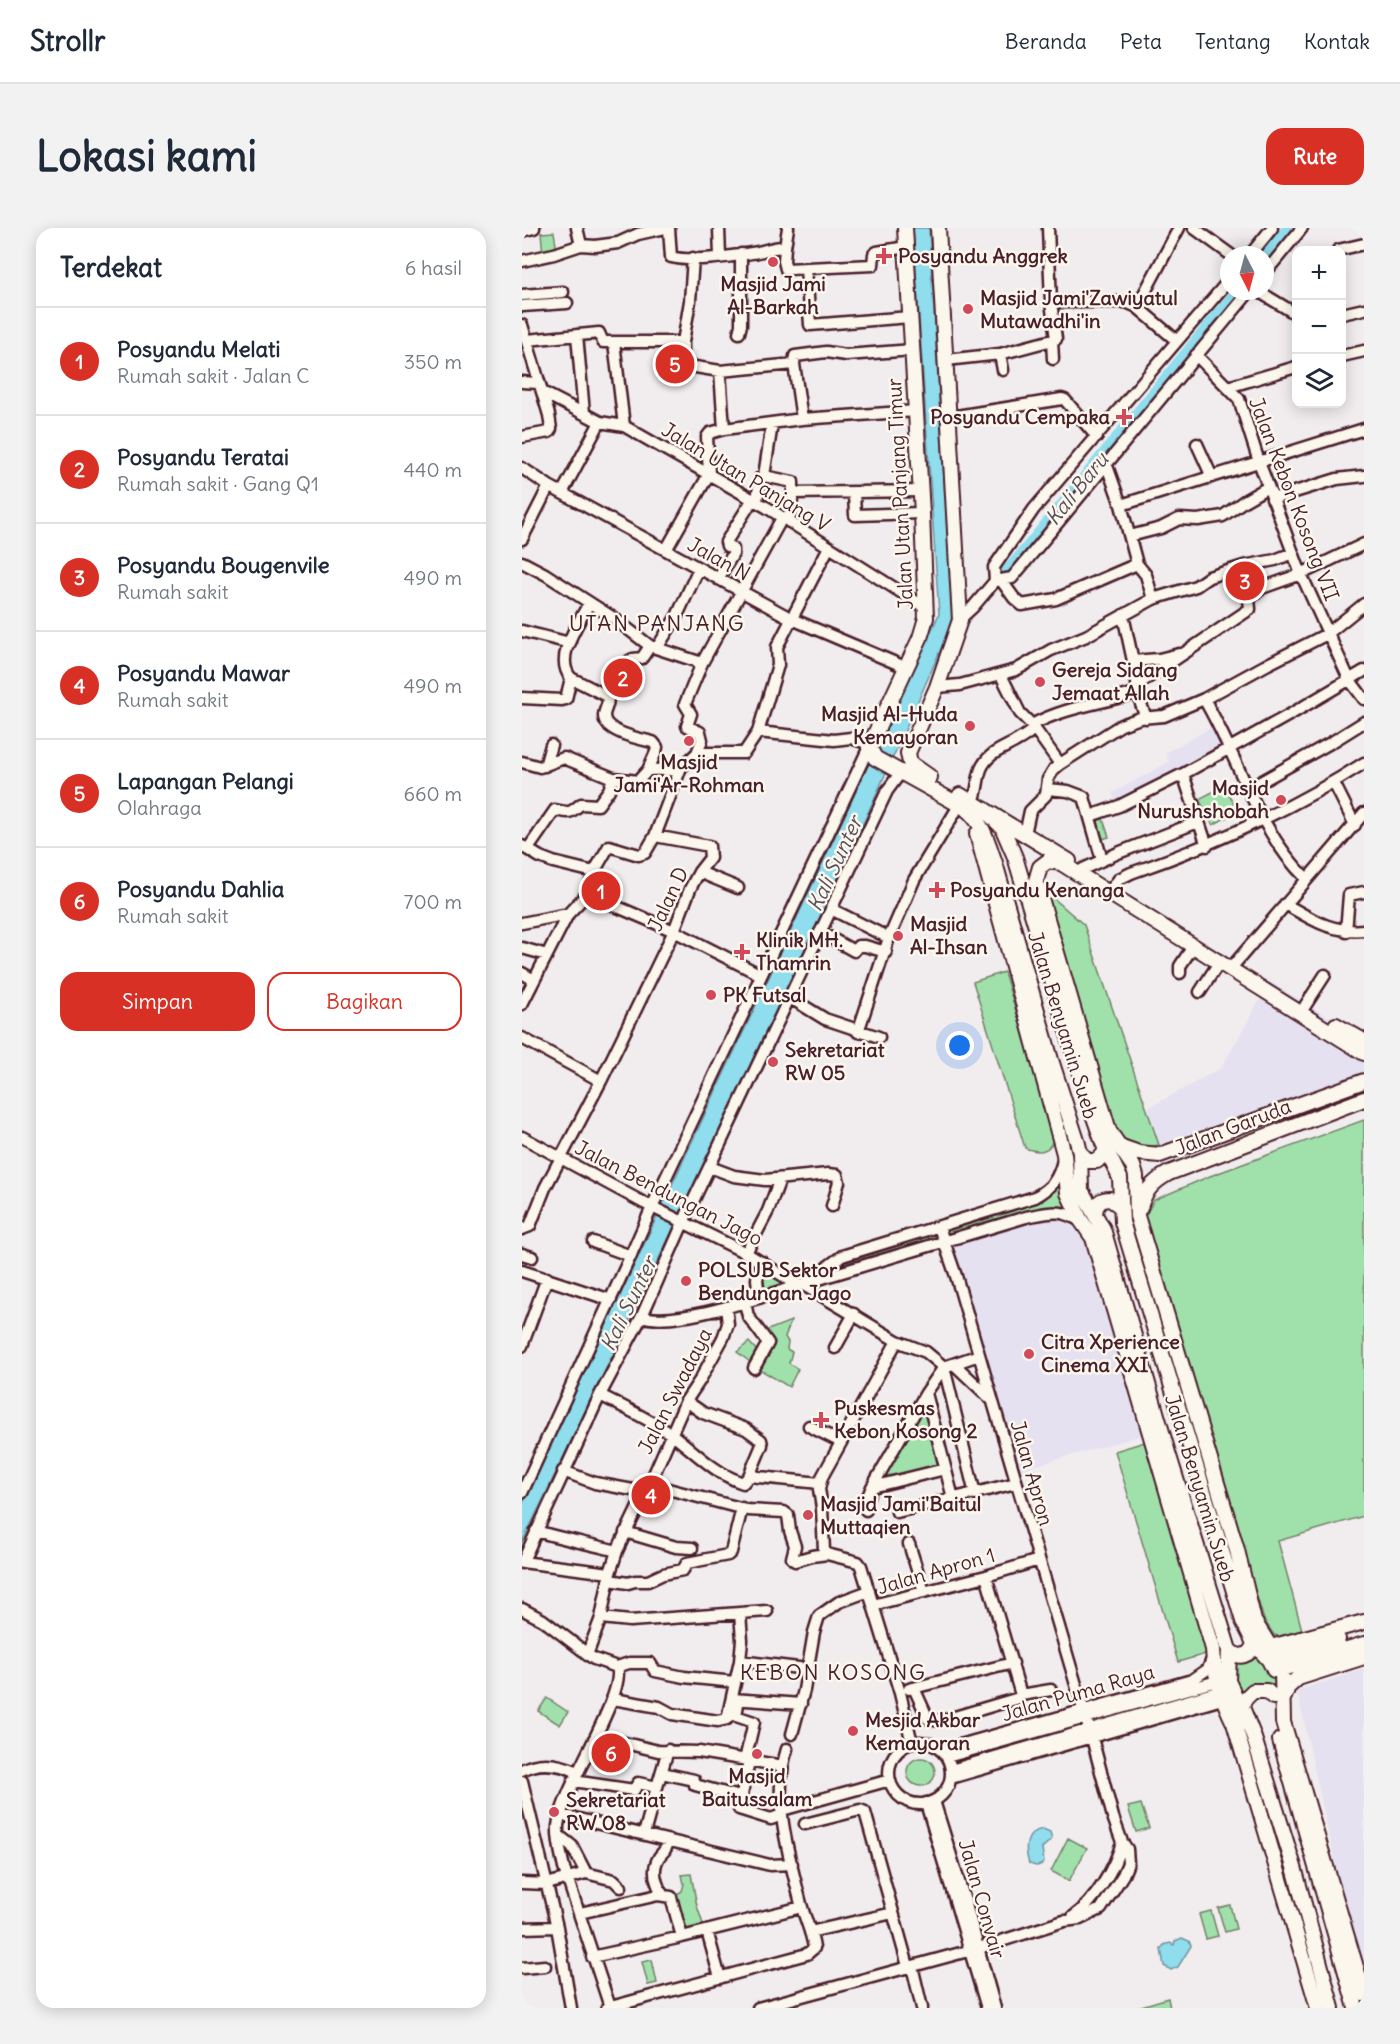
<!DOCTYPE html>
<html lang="id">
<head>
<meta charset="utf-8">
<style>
  :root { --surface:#fff; --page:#f2f2f3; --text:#1f2937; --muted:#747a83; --line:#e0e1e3; --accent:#d93025 }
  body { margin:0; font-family:Delius,sans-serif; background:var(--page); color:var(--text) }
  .controls { position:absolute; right:18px; top:18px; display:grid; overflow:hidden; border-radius:12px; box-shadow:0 3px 15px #0003 }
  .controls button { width:54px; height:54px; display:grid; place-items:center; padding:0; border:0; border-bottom:2px solid var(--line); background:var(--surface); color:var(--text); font:30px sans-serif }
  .compass { position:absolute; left:698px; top:18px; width:54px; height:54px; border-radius:50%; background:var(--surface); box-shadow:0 3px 15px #0003; rotate:174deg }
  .you { position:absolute; left:438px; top:818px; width:21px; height:21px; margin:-15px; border:4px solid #fff; border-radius:50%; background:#1a73e8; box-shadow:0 0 0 9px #1a73e833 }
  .badge { display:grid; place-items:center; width:39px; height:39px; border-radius:50%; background:var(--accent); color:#fff; font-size:20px; font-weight:700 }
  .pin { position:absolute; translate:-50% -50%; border:3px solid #fff; box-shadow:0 2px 6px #0006 }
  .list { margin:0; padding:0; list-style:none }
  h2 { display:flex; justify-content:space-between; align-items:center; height:78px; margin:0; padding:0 24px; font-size:26px }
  h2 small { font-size:20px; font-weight:400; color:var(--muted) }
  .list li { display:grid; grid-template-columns:39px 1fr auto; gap:18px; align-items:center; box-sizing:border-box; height:108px; padding:0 24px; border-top:2px solid var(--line) }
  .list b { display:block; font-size:22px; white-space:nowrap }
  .list p { margin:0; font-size:20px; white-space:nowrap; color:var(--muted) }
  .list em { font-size:20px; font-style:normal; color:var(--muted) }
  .actions { display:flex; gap:12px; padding:18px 24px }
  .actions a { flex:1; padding:14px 0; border:2px solid var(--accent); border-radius:18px; text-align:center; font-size:21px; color:var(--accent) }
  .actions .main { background:var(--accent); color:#fff }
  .icon { flex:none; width:33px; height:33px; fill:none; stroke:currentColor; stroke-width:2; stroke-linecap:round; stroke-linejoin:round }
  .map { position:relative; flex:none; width:842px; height:1780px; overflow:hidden; border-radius:18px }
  header { display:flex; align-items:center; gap:36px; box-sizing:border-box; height:84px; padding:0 30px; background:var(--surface); border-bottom:2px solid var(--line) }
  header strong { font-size:28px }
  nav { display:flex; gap:33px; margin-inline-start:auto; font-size:21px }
  .intro { display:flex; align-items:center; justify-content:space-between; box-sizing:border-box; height:144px; padding:0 36px }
  h1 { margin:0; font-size:42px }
  .button { padding:15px 27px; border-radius:18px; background:var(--accent); color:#fff; font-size:21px; font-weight:700 }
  main { display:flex; gap:36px; padding:0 36px }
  aside { flex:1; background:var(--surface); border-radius:18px; box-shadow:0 3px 15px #0003 }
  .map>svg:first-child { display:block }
  .built { fill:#e5e1f1 }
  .green { fill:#a0e1ab; stroke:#75806b; stroke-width:1.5 }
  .water { fill:#8fdded; stroke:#73919f; stroke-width:1.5 }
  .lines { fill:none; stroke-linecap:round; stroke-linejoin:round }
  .river { stroke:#8fdded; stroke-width:14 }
  .minor-casing { stroke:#4a1f2b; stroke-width:15 }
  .major-casing { stroke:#4a1f2b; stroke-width:18 }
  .minor { stroke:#fbf7ec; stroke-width:10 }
  .major { stroke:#fbf7ec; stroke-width:14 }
  .poi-dot { fill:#d1495b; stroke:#fbf7ec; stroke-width:2 }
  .labels { text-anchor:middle; stroke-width:5; stroke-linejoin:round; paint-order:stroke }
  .poi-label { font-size:20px; font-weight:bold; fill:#4a1f2b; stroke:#fbf7ec; text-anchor:start }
  .street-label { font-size:20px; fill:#4a1f2b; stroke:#fbf7ec }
  .water-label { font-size:21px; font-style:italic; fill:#5b4e5c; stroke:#fbf7ec }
  .quarter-label { font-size:22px; letter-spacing:1.5px; fill:#4a1f2b; stroke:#fbf7ec }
</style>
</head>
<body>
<header>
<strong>Strollr</strong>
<nav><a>Beranda</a><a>Peta</a><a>Tentang</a><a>Kontak</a></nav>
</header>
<div class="intro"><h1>Lokasi kami</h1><a class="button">Rute</a></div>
<main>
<aside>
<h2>Terdekat<small>6 hasil</small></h2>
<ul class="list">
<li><span class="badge">1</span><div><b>Posyandu Melati</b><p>Rumah sakit · Jalan C</p></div><em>350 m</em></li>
<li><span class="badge">2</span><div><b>Posyandu Teratai</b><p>Rumah sakit · Gang Q1</p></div><em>440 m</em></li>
<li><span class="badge">3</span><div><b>Posyandu Bougenvile</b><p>Rumah sakit</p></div><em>490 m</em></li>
<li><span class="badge">4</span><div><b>Posyandu Mawar</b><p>Rumah sakit</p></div><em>490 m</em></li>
<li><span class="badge">5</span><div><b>Lapangan Pelangi</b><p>Olahraga</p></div><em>660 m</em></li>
<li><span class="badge">6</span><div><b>Posyandu Dahlia</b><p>Rumah sakit</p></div><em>700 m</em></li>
</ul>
<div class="actions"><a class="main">Simpan</a><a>Bagikan</a></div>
</aside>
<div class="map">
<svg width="842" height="1780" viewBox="0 0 842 1780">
  <rect width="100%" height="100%" fill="#f1edee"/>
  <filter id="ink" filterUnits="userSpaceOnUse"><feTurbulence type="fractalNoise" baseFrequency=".0167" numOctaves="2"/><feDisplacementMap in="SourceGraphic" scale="12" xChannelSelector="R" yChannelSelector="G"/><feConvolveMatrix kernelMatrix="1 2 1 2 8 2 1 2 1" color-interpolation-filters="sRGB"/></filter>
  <g filter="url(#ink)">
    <!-- built -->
    <path class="built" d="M690 499 702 521 596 578 590 565 647 534 643 525Z
      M748 754 842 810V844L637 917 625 881 699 840Z
      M530 983 560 994 628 1205 491 1244 422 1014Z
      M842 1441V1765L775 1463Z"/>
    <!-- green -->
    <path class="green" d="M32 4 35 24 21 26 19 5Z
      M702 558 716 583 691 597 677 571Z
      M581 591 587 609 577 612 571 594Z
      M521 661 562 697 637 917C618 922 605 914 591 901Z
      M482 744 532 908C529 925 517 925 503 920L451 754Z
      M842 892V1288L756 1313 780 1402 758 1408 752 1407 742 1392 621 992 632 972 688 948Z
      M538 945 560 994 535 983 300 1050 312 1032 513 969Z
      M240 1034 276 1057 237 1070Z
      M269 1093 263 1109 266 1114 265 1121 270 1124 267 1135 276 1141 267 1159 237 1141 215 1124 227 1114 236 1124 245 1125 246 1102Z
      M401 1178 418 1240 355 1256Z
      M623 1214 687 1425 656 1434 593 1223Z
      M732 1415C747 1436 756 1441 751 1469L712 1466 711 1426Z
      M25 1470 46 1484 38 1497 16 1483Z
      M385 1544a14 14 0 1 1 28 0a14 14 0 1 1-28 0Z
      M619 1576 627 1600 614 1604 606 1579Z
      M546 1610 565 1620 547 1653 529 1643Z
      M169 1646 175 1678 182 1699 161 1704 150 1669 160 1663 162 1656 160 1647Z
      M708 1677 714 1701 703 1704 696 1680Z
      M689 1683 696 1708 684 1711 677 1686Z
      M130 1732 135 1755 126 1757 120 1734Z
      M646 1770 648 1780H616V1779Z"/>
    <!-- water -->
    <path class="water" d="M391 0H407L430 387 428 400C294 709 146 1012 0 1315V1277L417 386Z
      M521 1601 528 1604 530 1611 520 1620 522 1634 519 1637 514 1638 507 1636C502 1621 503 1604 521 1601Z
      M660 1710 667 1713 669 1718 656 1739 649 1742 642 1738 639 1721 642 1717 648 1715 652 1717 653 1713Z"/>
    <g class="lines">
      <!-- river -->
      <path class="river" d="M743 31 768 0
        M484 347 717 63"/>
      <defs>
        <path id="minor" d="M55 0 59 17
          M147 0 149 29C173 35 211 28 236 24 246 22 253 18 263 19L262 33 264 41 351 37 352 26 355 24 384 19
          M197 0 198 29
          M672 0 709 27
          M0 3 12 0
          M263 19 266 0
          M816 22 842 16
          M728 27 750 0
          M171 30 168 73 161 114V137L198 143 272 136 273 128 304 124 324 127 391 122
          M0 33 32 26 59 17 73 18 96 15 116 6 143 0
          M284 40 288 97 388 89
          M743 45 780 0
          M736 63 774 86
          M0 67 41 64
          M529 74H604L615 79 655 113
          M0 78 45 75
          M615 79 657 0
          M820 86 842 81
          M0 97 27 187 29 201 27 204 0 209
          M217 105 219 97V26
          M55 107 62 185
          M5 112 77 105 81 114H92L102 198
          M530 113 531 131
          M92 114H161
          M478 126 481 142
          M674 127 717 171 737 234 779 346 827 451 842 471
          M820 128 842 123
          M424 132 478 126 534 111 529 74 526 0
          M272 136 280 191
          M198 143 202 201
          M0 154 16 155
          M706 159 774 139
          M20 164 78 194 102 198 244 279 404 380
          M428 189 540 171 543 172 575 209
          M250 196 242 248 271 254V265L398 263
          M675 216 690 249
          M584 235 599 277 615 336 624 347 631 371
          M0 240 27 258 270 391 383 439
          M40 265 78 194
          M332 265 333 287 400 285
          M750 271 815 251 842 248
          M235 273 238 250 242 248
          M599 277 842 201
          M267 294 271 264
          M608 308 639 300 657 291 676 292 701 288 722 273 746 259
          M0 311 27 258
          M144 322 187 246 185 209 188 205 202 201 280 191 394 183
          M0 334 23 346 93 391 128 418 180 435
          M196 351 211 326V321L205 318 204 314 231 271
          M479 352 492 370 500 377 534 371 615 336
          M473 353 490 350 728 63
          M601 387 611 433 637 431 657 426
          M438 391 451 379 473 353 472 339 512 281 707 52
          M0 403 48 415
          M135 420 155 388 177 340
          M611 433 619 476 624 490
          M479 447 498 485 510 497 538 536
          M49 450 85 468C88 476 83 479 82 487 81 504 118 511 131 514L135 519 134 524 126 542
          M615 457 728 381 727 371 740 360 779 346 842 316
          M415 459 438 457 494 442 529 422 564 408 631 371 674 358 687 349 722 338 753 332 771 325
          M85 468 107 433 111 431 120 430 128 418
          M0 470 40 472 44 471 49 450C31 430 57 395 67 375
          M682 471C717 530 735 603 785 651
          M510 497C542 479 582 475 617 464
          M236 504 256 437 255 419 307 319
          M236 504 312 512 329 510 348 516
          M175 525 180 512 178 504 165 498 169 486 163 476 180 435 260 290
          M0 534 18 539 42 530 91 550 116 553 126 542C158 540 149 550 175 525H222L236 504
          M23 538 29 517
          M661 546 685 618
          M812 555 833 597
          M526 561 546 563 562 569 580 632
          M726 561 810 514 842 494
          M451 574C456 563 455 552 459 541 466 524 482 521 496 512 502 509 507 505 512 501
          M568 588 597 578 661 546 769 486 842 443
          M503 606 508 583 524 567 526 551 532 541 538 536 599 497 618 490 642 488 682 471 746 436 805 406 842 376
          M0 618 18 629 31 634 72 644 65 666 46 686 0 776
          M6 621 33 582C48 585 47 586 59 576L76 577 87 562 91 550
          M72 644 87 618 117 627 123 625 133 608 158 542
          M177 644 216 660
          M558 646 561 641 596 625 676 594
          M591 659 597 651 609 645C690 617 769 582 842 535
          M65 666 152 703 239 747
          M763 676C791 692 809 705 842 702
          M309 681 367 710
          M0 695 46 686
          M298 704 332 723 336 718H343L364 724
          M824 704 827 667 842 664
          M0 720 25 727
          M709 740 842 585
          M0 745 12 752
          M658 745V738L672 717
          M678 764 698 733
          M267 769 303 791 357 809
          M783 778 803 747
          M336 804 367 710 384 671 392 652 438 576
          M0 810 79 853
          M0 909 122 975 224 1025 276 1057
          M188 939 212 948 243 952 306 946 315 947 317 954 310 978
          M417 999 434 1048 567 1501
          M0 1001 8 998 23 960 79 853 152 703 168 661 177 644 188 630 187 618 133 608
          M71 1014 109 1028
          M224 1025 246 983 258 951
          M0 1026 10 1029
          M0 1043 89 1072
          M300 1050 305 1039 320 1028 513 969C530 960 537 950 541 932
          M280 1056 375 1113 404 1124 422 1139 453 1266
          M237 1070 235 1051 240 1034
          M223 1075 226 1088 246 1115 232 1140
          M120 1088C153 1102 272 1058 310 1047 375 1028 439 1008 504 989 529 984 538 980 560 994
          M375 1113 300 1249 297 1261 300 1280 302 1323 305 1326 336 1334 339 1338 378 1465 390 1515
          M0 1118 25 1050
          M313 1120 332 1086
          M432 1136 469 1171
          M404 1165 431 1270
          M78 1167C100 1178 132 1194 152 1208 174 1225 194 1246 221 1255L227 1248 240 1217 239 1212 224 1201 181 1185 164 1173
          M287 1198 319 1214
          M41 1243 73 1255 122 1264
          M227 1248 298 1255
          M127 1256 226 1282 262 1284 266 1287 268 1303 273 1318 270 1330 273 1333 290 1328 305 1326
          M350 1259 423 1241
          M0 1265 108 1029 130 979 347 519
          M344 1282V1273L350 1259 404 1165 422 1139 457 1127
          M375 1284 494 1255
          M14 1303C41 1311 68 1316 95 1323
          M103 1304 154 1319 170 1320
          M387 1316 402 1364
          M0 1334 88 1345
          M0 1335 78 1167 120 1088 165 986 365 563 379 544
          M87 1352 106 1355 113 1353H126L141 1346 161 1342 165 1335 206 1327 209 1324 220 1280
          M351 1377 464 1348 517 1332
          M0 1381 21 1392 72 1431 95 1439C105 1466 40 1560 36 1598 35 1612 39 1626 42 1640L88 1779
          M79 1390 108 1393 245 1383
          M65 1427 79 1390 88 1345 95 1323 132 1246 164 1173 178 1152 201 1110 206 1096 204 1079
          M218 1433 285 1441
          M95 1439 107 1435H128L133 1443 162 1449 213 1454
          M392 1460 406 1491 419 1493 497 1470 499 1467 464 1348
          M387 1461 491 1435
          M499 1467 529 1462
          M91 1471 137 1479 150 1486 196 1493 205 1491 218 1433 220 1412 218 1385
          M210 1471 279 1476
          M216 1476 214 1488 232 1494 223 1532
          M270 1506 282 1462 292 1404 297 1388 317 1374 347 1363
          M72 1511 95 1513 136 1523 177 1524 261 1538
          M367 1545a31 31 0 1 1 62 0a31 31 0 1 1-62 0Z
          M420 1522 670 1452 686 1441 691 1429
          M425 1529 695 1453
          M227 1533 217 1581 249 1591 260 1587
          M0 1542C18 1532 38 1536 56 1544
          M429 1542 698 1463
          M140 1545 172 1552 173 1557 218 1569
          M429 1550 700 1471
          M0 1553 35 1699 49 1780
          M51 1553 112 1562 116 1555 135 1559 146 1522
          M412 1573 443 1673 473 1780
          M404 1575 465 1780
          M260 1582 368 1552
          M40 1587 248 1637 270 1636
          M283 1596 338 1582 343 1584 386 1738
          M122 1606 135 1559
          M64 1645 92 1652 99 1659
          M0 1655 25 1656 64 1645 50 1618 36 1607
          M140 1666C135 1657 130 1644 135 1633 139 1623 144 1626 146 1613
          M58 1685 136 1667 149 1669 160 1709
          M551 1689C573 1674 593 1640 600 1614
          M0 1700 35 1699
          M185 1703 198 1750
          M288 1704 371 1685
          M70 1729 160 1709 280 1679
          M390 1738 400 1780
          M0 1740 23 1738
          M85 1780 285 1726 292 1720C290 1705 283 1691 279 1676 267 1627 249 1571 265 1521
          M236 1780 457 1720 542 1693 558 1691 579 1681 601 1647 606 1635 605 1621 600 1614 591 1589 570 1510"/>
        <path id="major" d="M383 0 400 285 404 390 398 410 347 519 353 530 443 580C461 594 466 615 473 635L529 832 556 916 558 925 559 962 581 1001 646 1225 707 1422 706 1453 712 1466 720 1479 731 1507 772 1639 810 1780
          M408 549 388 535 386 525 415 459 438 392 416 0
          M438 567 547 633
          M462 581 480 599 493 629 564 866 581 915 598 950 600 994 721 1393 732 1415 747 1432 752 1442
          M455 606 542 926 546 965 558 991 571 1010 691 1421C692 1448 700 1471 712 1495L796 1780
          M814 797 842 813
          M842 825 539 635 526 633 518 639 514 653 587 903 611 938 614 948 615 988 715 1322 732 1393 754 1428 760 1441 761 1494 842 1766
          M597 918 617 925 638 927 842 853
          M558 925 565 933H575L582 926 583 921
          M618 980C622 963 632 953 647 945L842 871
          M573 985C574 975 579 971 588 971L598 978
          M749 1419 842 1394
          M707 1422C717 1432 729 1428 732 1415
          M754 1428 816 1411
          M760 1441 842 1416
          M762 1469 766 1459 776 1450 842 1429
          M720 1479 722 1472 731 1463H745L751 1469
          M758 1512 834 1780"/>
      </defs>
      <!-- minor casing -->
      <use href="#minor" class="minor-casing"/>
      <!-- major casing -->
      <use href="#major" class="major-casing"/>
      <!-- minor -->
      <use href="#minor" class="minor"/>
      <!-- major -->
      <use href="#major" class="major"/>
    </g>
  </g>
  <!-- markers -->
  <g class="poi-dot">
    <path d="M359 19h6v6h6v6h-6v6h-6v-6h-6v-6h6z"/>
    <circle cx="251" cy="34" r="6"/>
    <circle cx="446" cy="81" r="6"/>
    <path d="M599 180h6v6h6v6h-6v6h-6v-6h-6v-6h6z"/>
    <circle cx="518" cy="454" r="6"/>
    <circle cx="448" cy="498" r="6"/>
    <circle cx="167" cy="513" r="6"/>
    <circle cx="759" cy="572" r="6"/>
    <path d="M412 653h6v6h6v6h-6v6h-6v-6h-6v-6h6z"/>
    <circle cx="376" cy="708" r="6"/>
    <path d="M217 715h6v6h6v6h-6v6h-6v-6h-6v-6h6z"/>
    <circle cx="189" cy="767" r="6"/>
    <circle cx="251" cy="834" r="6"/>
    <circle cx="164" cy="1053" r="6"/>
    <circle cx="507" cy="1126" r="6"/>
    <path d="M296 1183h6v6h6v6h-6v6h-6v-6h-6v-6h6z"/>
    <circle cx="286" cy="1287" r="6"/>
    <circle cx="331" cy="1503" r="6"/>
    <circle cx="235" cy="1526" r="6"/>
    <circle cx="32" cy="1584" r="6"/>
  </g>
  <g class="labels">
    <!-- poi labels -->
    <g class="poi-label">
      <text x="376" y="35">Posyandu Anggrek</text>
      <text x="251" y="63" text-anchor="middle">Masjid Jami<tspan x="251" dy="23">Al-Barkah</tspan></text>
      <text x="458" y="77">Masjid Jami'Zawiyatul<tspan x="458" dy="23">Mutawadhi'in</tspan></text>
      <text x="588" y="196" text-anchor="end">Posyandu Cempaka</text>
      <text x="530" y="449">Gereja Sidang<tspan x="530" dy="23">Jemaat Allah</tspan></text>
      <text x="436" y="493" text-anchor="end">Masjid Al-Huda<tspan x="436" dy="23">Kemayoran</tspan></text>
      <text x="167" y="541" text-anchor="middle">Masjid<tspan x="167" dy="23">Jami'Ar-Rohman</tspan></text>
      <text x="747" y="567" text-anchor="end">Masjid<tspan x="747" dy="23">Nurushshobah</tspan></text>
      <text x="428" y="669">Posyandu Kenanga</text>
      <text x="388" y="703">Masjid<tspan x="388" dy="23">Al-Ihsan</tspan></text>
      <text x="234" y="719">Klinik MH.<tspan x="234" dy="23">Thamrin</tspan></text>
      <text x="201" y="774">PK Futsal</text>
      <text x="263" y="829">Sekretariat<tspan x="263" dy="23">RW 05</tspan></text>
      <text x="176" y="1049">POLSUB Sektor<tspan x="176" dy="23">Bendungan Jago</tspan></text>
      <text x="519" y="1121">Citra Xperience<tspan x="519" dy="23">Cinema XXI</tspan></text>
      <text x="312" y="1187">Puskesmas<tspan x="312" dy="23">Kebon Kosong 2</tspan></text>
      <text x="298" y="1283">Masjid Jami'Baitul<tspan x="298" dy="23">Muttaqien</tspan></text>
      <text x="343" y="1499">Mesjid Akbar<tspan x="343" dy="23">Kemayoran</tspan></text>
      <text x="235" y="1555" text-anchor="middle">Masjid<tspan x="235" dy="23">Baitussalam</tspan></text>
      <text x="44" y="1579">Sekretariat<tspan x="44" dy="23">RW 08</tspan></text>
    </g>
    <!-- street labels -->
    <g class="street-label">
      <text transform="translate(224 249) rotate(31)" y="7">Jalan Utan Panjang V</text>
      <text transform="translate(378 266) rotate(-93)" y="7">Jalan Utan Panjang Timur</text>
      <text transform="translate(772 271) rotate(69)" y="7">Jalan Kebon Kosong VII</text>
      <text transform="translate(197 331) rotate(29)" y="7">Jalan N</text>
      <text transform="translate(146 671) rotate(-65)" y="7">Jalan D</text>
      <text transform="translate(541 797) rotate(73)" y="7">Jalan Benyamin Sueb</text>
      <text transform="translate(711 899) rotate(-21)" y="7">Jalan Garuda</text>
      <text transform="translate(147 965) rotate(27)" y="7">Jalan Bendungan Jago</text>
      <text transform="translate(153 1163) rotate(-63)" y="7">Jalan Swadaya</text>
      <text transform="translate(510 1245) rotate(74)" y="7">Jalan Apron</text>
      <text transform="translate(678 1260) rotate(73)" y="7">Jalan Benyamin Sueb</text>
      <text transform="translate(414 1343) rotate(-16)" y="7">Jalan Apron 1</text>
      <text transform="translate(556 1465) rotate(-16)" y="7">Jalan Puma Raya</text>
      <text transform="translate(460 1671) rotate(74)" y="7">Jalan Convair</text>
    </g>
    <!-- water labels -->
    <g class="water-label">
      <text transform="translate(555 261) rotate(-51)" y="7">Kali Baru</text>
      <text transform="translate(313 636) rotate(-65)" y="7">Kali Sunter</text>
      <text transform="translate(107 1076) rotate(-64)" y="7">Kali Sunter</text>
    </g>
    <!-- quarter labels -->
    <g class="quarter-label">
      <text x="135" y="403">UTAN PANJANG</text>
      <text x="311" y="1452">KEBON KOSONG</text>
    </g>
  </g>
</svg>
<div class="controls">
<button>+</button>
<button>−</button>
<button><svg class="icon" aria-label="layers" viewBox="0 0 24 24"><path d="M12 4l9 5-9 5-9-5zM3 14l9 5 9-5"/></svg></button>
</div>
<svg class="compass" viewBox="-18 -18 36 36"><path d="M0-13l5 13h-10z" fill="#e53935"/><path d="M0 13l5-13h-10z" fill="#747a83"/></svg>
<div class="you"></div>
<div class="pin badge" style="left:79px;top:663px">1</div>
<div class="pin badge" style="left:101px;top:450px">2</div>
<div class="pin badge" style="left:723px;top:353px">3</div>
<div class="pin badge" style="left:129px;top:1267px">4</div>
<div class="pin badge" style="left:153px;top:136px">5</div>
<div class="pin badge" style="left:89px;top:1525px">6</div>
</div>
</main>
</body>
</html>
